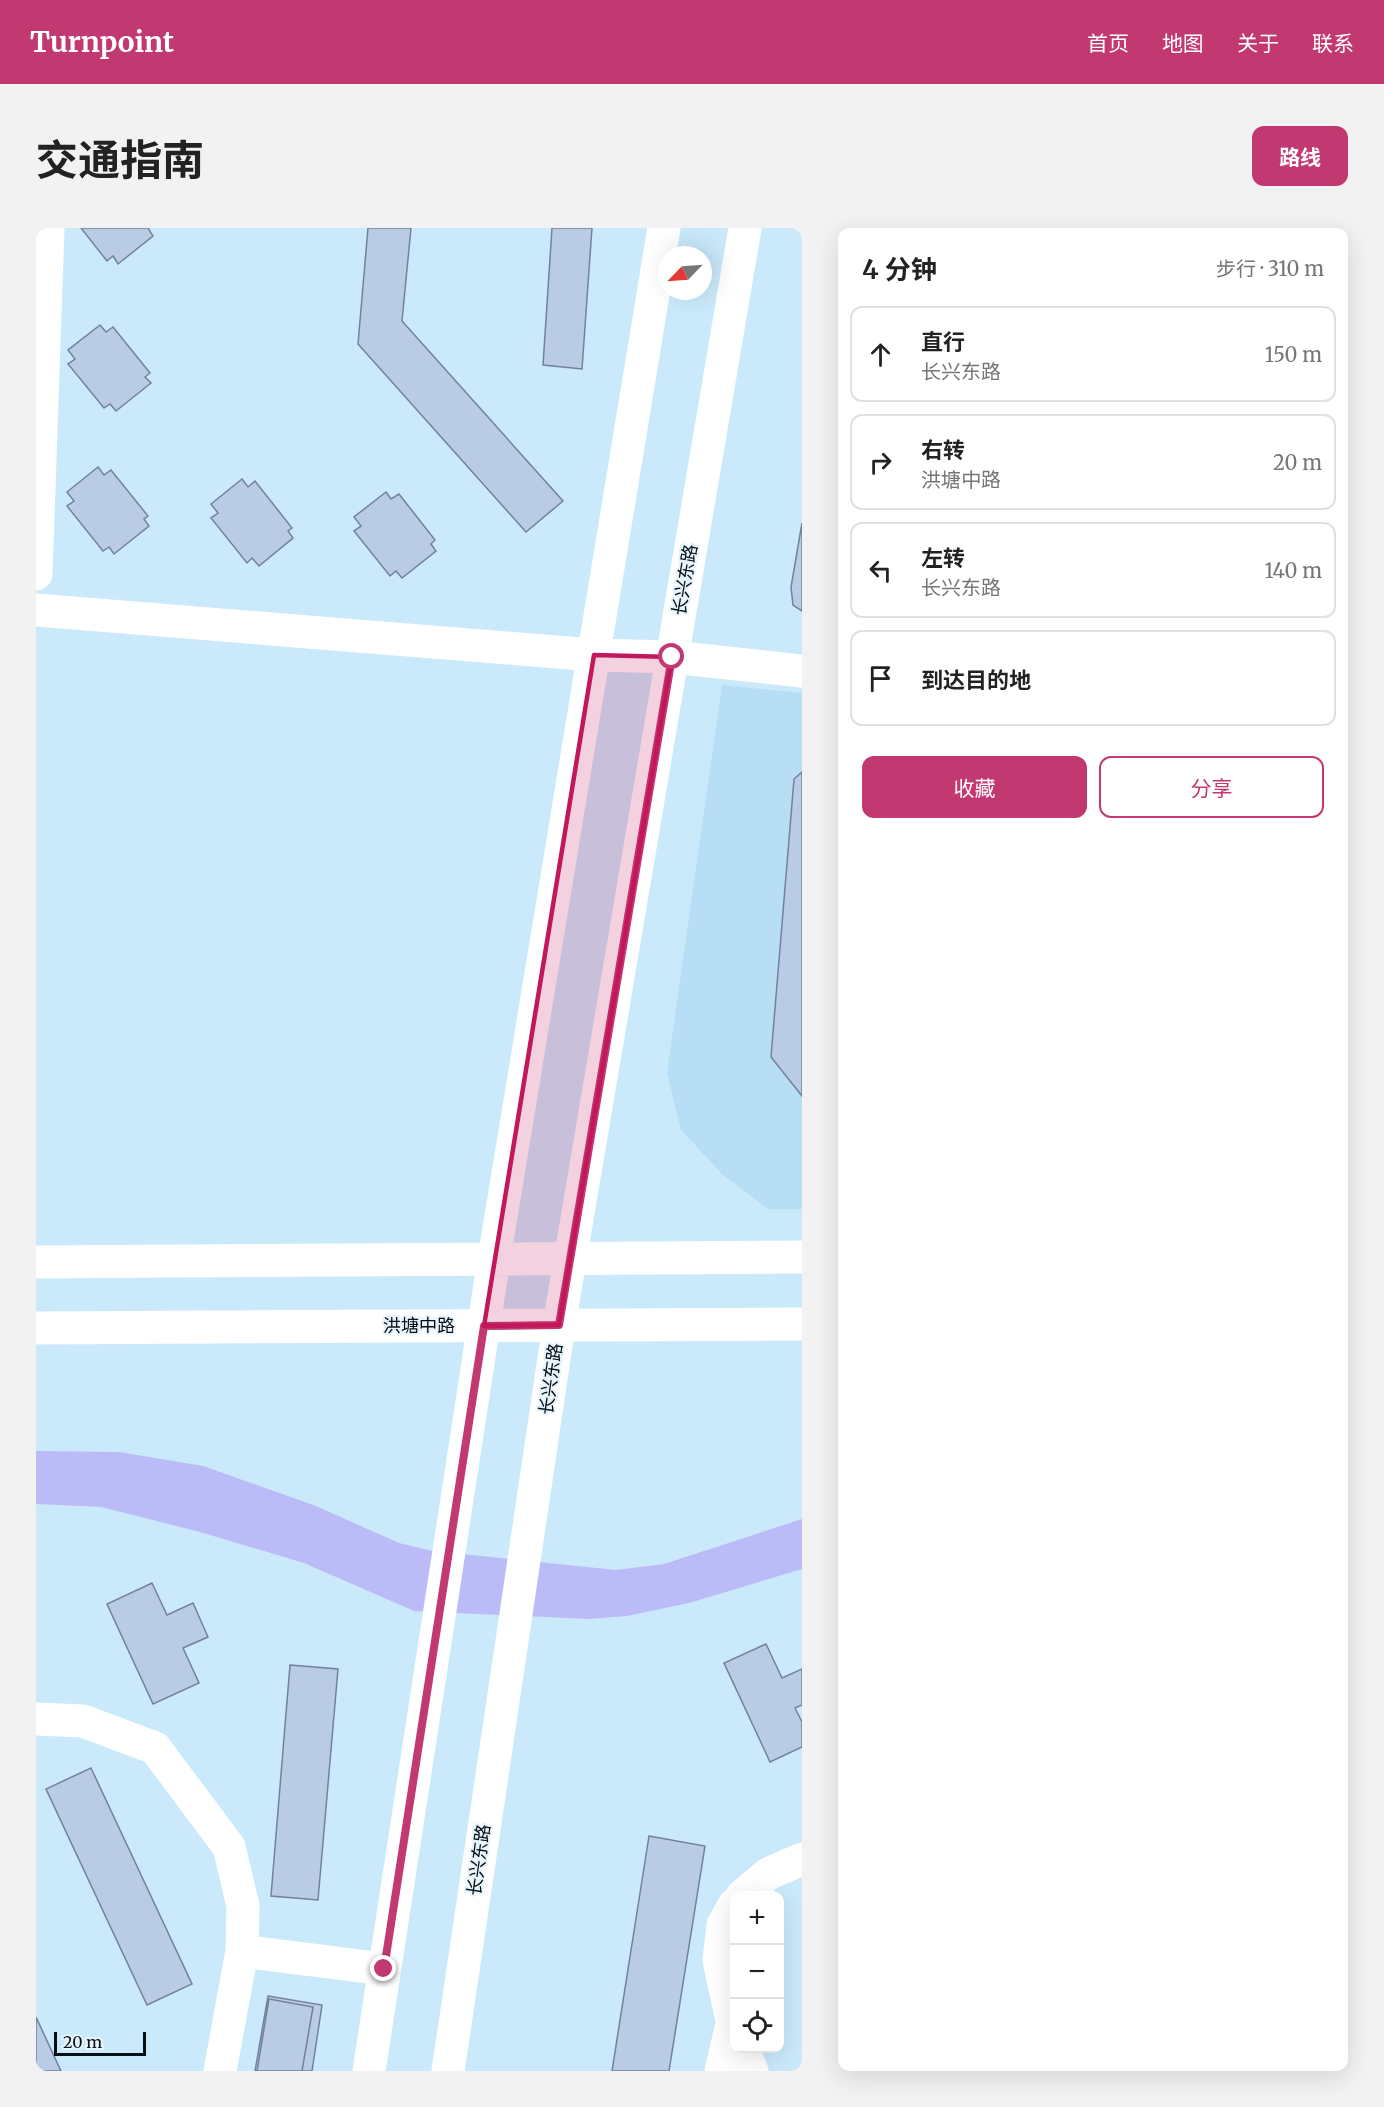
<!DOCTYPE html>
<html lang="zh">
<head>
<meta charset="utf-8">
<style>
  :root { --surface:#fff; --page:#f2f2f2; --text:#222; --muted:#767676; --line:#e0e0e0; --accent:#c23871 }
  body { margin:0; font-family:Merriweather,"Noto Sans SC",serif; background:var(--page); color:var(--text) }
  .controls { position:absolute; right:18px; bottom:18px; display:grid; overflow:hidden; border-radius:12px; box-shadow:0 6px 24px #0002 }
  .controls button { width:54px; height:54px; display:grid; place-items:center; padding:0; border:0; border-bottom:2px solid var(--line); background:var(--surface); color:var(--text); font:30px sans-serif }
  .compass { position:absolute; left:622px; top:18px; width:54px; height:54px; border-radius:50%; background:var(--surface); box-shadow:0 6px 24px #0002; rotate:245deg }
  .scale { position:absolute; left:18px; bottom:15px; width:92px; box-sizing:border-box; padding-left:6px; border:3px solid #050f15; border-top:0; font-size:16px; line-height:21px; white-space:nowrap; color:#050f15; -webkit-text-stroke:4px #e7f4fb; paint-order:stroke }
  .stop { position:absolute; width:18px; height:18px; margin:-14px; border:4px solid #c23871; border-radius:50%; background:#fff }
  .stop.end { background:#c23871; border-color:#fff; box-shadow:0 2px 6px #0008 }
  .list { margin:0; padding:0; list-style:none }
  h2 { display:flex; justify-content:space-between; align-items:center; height:78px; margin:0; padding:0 24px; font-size:26px }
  h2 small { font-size:20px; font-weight:400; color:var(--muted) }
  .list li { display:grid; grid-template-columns:39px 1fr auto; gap:18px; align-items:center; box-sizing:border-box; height:96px; margin:0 12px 12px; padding:0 12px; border:2px solid var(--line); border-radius:12px }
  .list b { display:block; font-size:22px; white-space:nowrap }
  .list p { margin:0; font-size:20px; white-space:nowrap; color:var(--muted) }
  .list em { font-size:20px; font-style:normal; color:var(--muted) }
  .actions { display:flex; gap:12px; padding:18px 24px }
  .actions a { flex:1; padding:14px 0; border:2px solid var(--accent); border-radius:12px; text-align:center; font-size:21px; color:var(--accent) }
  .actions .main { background:var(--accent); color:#fff }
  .icon { flex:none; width:33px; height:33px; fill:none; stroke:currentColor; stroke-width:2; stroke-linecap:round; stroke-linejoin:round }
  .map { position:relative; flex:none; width:766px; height:1843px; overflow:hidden; border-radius:12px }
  header { display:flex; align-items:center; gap:36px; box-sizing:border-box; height:84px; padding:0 30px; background:var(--accent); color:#fff }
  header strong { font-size:28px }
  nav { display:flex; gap:33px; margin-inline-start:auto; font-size:21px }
  .intro { display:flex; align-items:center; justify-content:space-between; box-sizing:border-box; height:144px; padding:0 36px }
  h1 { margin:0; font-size:42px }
  .button { padding:15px 27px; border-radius:12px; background:var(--accent); color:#fff; font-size:21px; font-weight:700 }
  main { display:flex; gap:36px; padding:0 36px }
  aside { flex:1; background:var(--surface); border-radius:12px; box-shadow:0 6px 24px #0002 }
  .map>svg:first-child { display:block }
  .built { fill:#b7def4 }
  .water { fill:#bbbbf8 }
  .building { fill:#bacbe6; stroke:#72829a; stroke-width:1.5 }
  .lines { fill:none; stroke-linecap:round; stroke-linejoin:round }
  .minor { stroke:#fff; stroke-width:33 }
  .major { stroke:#fff; stroke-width:33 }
  .route { stroke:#c23871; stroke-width:8 }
  .marked { fill:#c2185b; fill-opacity:0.2; stroke:#c2185b; stroke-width:4.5; stroke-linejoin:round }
  .labels { text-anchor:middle; stroke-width:4.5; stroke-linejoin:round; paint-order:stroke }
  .street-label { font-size:18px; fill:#050f15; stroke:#e7f4fb }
</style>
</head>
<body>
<header>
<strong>Turnpoint</strong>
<nav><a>首页</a><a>地图</a><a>关于</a><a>联系</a></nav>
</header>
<div class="intro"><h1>交通指南</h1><a class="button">路线</a></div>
<main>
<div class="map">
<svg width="766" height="1843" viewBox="0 0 766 1843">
  <rect width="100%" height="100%" fill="#caeafc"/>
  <!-- built -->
  <path class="built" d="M686 457 766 465V981H732L686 946 645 902 631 845Z"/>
  <!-- water -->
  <path class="water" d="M0 1223 83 1224 167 1238 280 1278 363 1315 397 1323 580 1342 628 1336 766 1291V1341L653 1375 591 1388 552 1391 378 1383 268 1335 164 1304 65 1279 0 1276Z"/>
  <!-- building -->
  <path class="building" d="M45 0H112L117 8 82 36 77 28 71 33Z
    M332 0H375L366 93 527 273 490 304 322 116Z
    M516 0H556L546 141 507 137Z
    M64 97 70 104 77 99 114 145 109 149 115 155 80 183 74 176 68 180 32 136 39 131 32 122Z
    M62 239 68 247 75 242 112 288 108 291 113 298 78 326 73 319 67 323 31 278 38 273 31 264Z
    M206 251 212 259 219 253 256 300 252 303 257 310 223 338 216 330 211 335 175 290 182 285 175 276Z
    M350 264 355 271 363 266 399 312 395 316 400 323 366 350 360 343 354 348 318 303 325 298 318 289Z
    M766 295V383L757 377 755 359Z
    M766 544V868L735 829 758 551Z
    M116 1355 131 1387 157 1375 172 1409 147 1420 163 1455 117 1476 71 1376Z
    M730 1416 746 1450 766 1441V1477L759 1480 766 1494V1519L734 1534 688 1435Z
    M254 1437 302 1441 282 1672 235 1668Z
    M55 1540 156 1756 111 1777 10 1561Z
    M613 1608 669 1618 633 1843H576Z
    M232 1768 286 1777 276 1843H219Z
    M233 1771 277 1779 266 1843H221Z
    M0 1789 25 1843H0Z"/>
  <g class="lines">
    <!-- minor -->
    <path class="minor" d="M0 346 12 0
      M0 382 558 427 636 429 766 443
      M0 1491 47 1493 119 1520 193 1619 207 1678 206 1723
      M706 1668 732 1646 766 1631
      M698 1677 687 1697 683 1732 698 1802
      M706 1820 716 1843
      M184 1843 206 1723 348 1741
      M685 1843 696 1796"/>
    <!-- major -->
    <path class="major" d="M0 1034 766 1029
      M0 1100 766 1096
      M333 1843 458 1031 628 0
      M412 1843 523 1097 709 0"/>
  </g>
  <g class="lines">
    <!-- route -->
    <path class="route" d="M348 1741 448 1098 523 1097 636 429"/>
  </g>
  <!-- marked area -->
  <path class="marked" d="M558 427 636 429 523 1097 448 1098Z"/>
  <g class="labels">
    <!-- street labels -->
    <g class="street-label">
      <text transform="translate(649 352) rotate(-80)" y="6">长兴东路</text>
      <text x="383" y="1104">洪塘中路</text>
      <text transform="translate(515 1151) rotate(-82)" y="6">长兴东路</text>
      <text transform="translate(443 1632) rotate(-82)" y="6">长兴东路</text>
    </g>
  </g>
</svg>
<div class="controls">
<button>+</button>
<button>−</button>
<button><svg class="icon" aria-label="locate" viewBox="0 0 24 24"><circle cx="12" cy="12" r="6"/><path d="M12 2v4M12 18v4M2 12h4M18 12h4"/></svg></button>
</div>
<svg class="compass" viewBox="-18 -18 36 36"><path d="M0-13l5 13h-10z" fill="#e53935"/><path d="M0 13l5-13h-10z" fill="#767676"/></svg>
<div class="scale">20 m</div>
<div class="stop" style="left:636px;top:429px"></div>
<div class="stop end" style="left:348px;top:1741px"></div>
</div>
<aside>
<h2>4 分钟<small>步行 · 310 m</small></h2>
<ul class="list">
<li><svg class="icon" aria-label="ahead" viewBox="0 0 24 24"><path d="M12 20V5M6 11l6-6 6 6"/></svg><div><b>直行</b><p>长兴东路</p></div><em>150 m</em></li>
<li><svg class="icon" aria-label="right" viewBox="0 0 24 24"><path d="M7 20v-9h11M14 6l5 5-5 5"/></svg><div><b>右转</b><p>洪塘中路</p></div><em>20 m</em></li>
<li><svg class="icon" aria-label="left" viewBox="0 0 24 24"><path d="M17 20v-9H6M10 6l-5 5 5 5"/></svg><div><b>左转</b><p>长兴东路</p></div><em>140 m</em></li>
<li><svg class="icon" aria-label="arrive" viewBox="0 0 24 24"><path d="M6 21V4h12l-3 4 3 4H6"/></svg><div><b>到达目的地</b></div></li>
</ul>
<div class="actions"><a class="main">收藏</a><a>分享</a></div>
</aside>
</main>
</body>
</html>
